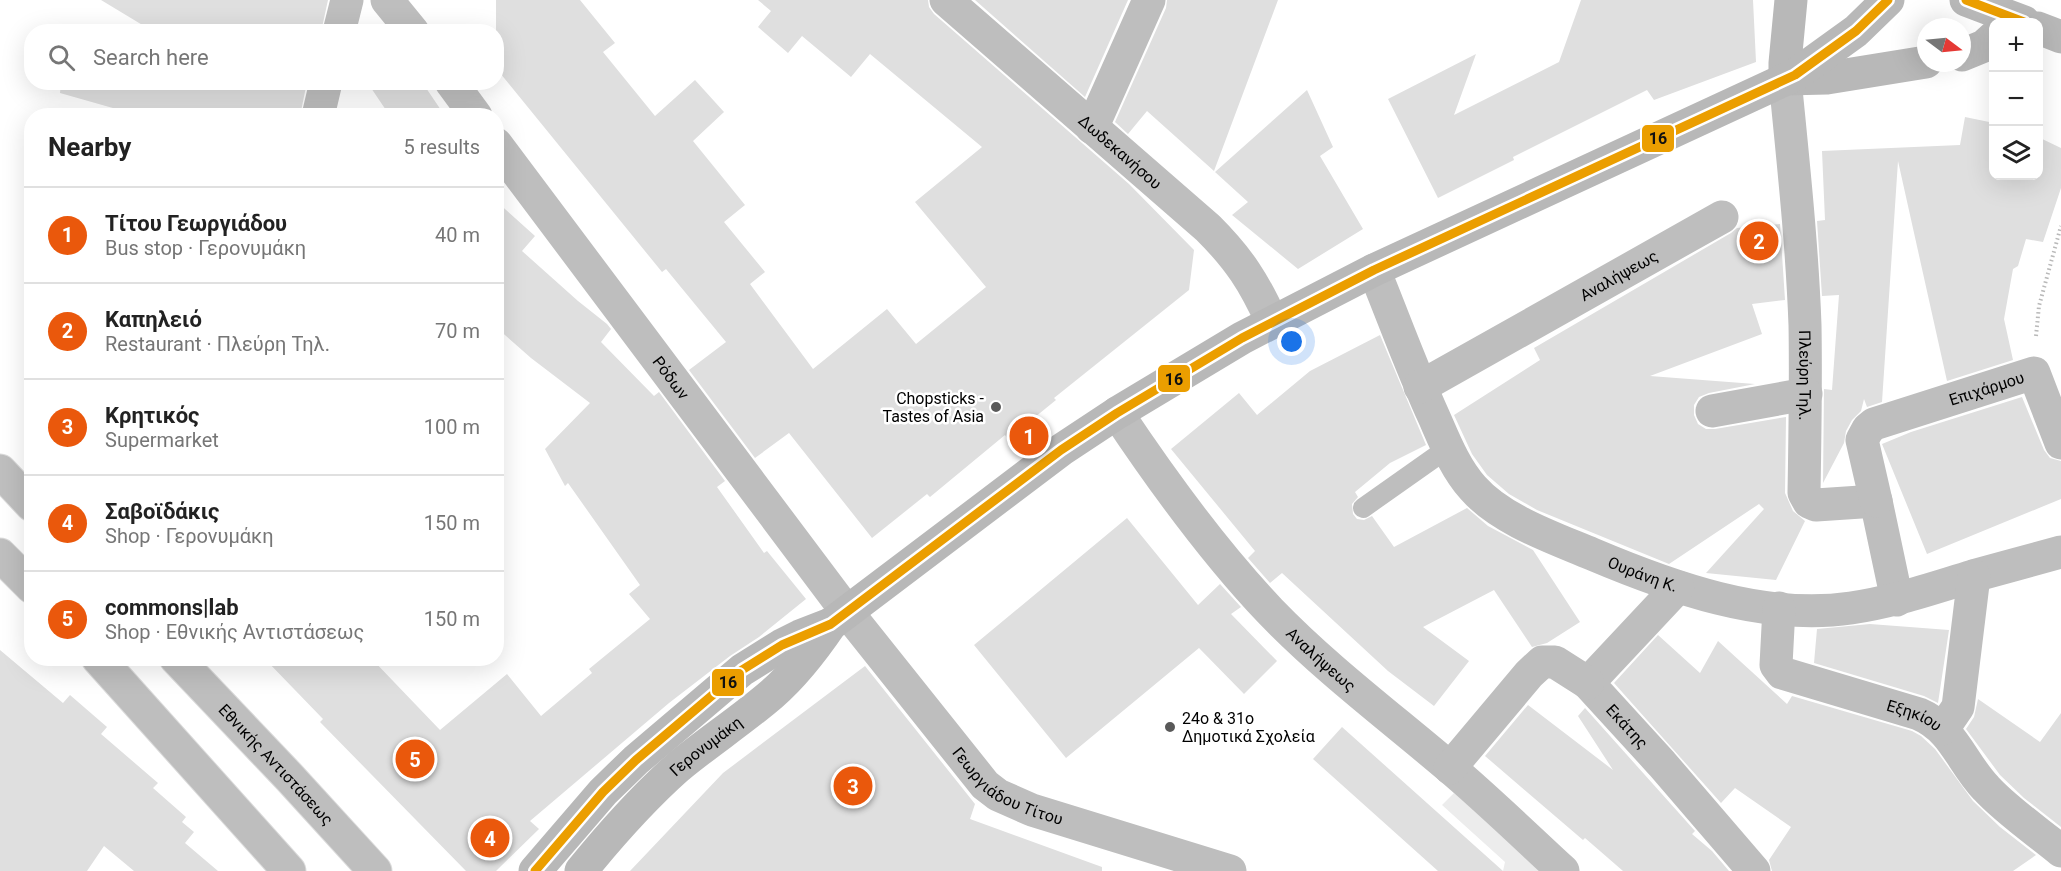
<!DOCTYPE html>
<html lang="en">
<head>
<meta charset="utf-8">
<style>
  :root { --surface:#fff; --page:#f2f2f2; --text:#222; --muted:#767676; --line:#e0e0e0; --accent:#ea580c }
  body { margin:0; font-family:Roboto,sans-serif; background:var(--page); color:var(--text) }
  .controls { position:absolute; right:18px; top:18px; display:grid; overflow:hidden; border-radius:12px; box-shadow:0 6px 24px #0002 }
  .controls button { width:54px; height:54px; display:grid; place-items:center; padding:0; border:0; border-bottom:2px solid var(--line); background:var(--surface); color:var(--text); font:30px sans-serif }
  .compass { position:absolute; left:1917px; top:18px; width:54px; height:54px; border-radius:50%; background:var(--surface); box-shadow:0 6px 24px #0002; rotate:106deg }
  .you { position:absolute; left:1292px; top:342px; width:21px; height:21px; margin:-15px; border:4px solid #fff; border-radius:50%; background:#1a73e8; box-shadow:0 0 0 9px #1a73e833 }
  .badge { display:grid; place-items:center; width:39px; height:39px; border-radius:50%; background:var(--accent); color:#fff; font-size:20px; font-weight:700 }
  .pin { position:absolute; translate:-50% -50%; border:3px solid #fff; box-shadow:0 2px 6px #0006 }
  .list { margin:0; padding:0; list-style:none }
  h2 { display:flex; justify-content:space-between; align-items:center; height:78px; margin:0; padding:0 24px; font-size:26px }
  h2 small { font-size:20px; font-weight:400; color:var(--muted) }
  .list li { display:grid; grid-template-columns:39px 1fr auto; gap:18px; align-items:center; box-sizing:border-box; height:96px; padding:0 24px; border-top:2px solid var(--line) }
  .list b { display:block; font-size:22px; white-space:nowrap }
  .list p { margin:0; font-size:20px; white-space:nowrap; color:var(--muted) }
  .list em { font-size:20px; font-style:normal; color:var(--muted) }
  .icon { flex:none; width:33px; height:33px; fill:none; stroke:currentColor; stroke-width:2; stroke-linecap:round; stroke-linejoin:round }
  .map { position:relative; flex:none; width:2061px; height:871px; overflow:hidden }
  .search { position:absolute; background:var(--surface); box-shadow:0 6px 24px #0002; left:24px; top:24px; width:480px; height:66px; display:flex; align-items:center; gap:15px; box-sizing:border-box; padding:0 21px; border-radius:24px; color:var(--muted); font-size:22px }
  .panel { position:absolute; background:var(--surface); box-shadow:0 6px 24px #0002; left:24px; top:108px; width:480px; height:558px; border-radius:24px }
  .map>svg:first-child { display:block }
  .green { fill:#ececec }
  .building { fill:#dfdfdf }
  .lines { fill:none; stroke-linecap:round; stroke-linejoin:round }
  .primary-casing { stroke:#dbdbdb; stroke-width:35 }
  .path { stroke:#b9b9b9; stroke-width:4; stroke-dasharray:1.5 3; stroke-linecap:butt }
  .lane { stroke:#bebebe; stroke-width:20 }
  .street { stroke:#bebebe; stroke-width:33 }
  .secondary { stroke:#b8b8b8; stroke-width:33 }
  .primary { stroke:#bebebe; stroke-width:33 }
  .bus-1-casing { stroke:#fff; stroke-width:14 }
  .bus-1 { stroke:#eb9e00; stroke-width:9 }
  .poi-dot { fill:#595959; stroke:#fff; stroke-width:2 }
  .labels { text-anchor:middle; stroke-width:5; stroke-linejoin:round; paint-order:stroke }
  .street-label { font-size:16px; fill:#000; stroke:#fff }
  .poi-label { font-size:16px; fill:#000; stroke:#fff; text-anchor:end }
  .line-badge { stroke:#fff; stroke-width:2 }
  .pale-badge-label { font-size:16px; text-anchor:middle; font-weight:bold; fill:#111 }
</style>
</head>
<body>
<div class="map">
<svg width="2061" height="871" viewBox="0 0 2061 871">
  <rect width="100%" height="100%" fill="#fff"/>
  <!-- green -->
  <path class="green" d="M1454 793 1544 871H1503L1505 862 1442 805Z"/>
  <!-- building -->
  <path class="building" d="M101 0H328L321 32H154Z
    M496 0H580L615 43 603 52 655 116 695 80 724 112 693 141 745 205 724 222 765 272 750 284 813 369 887 309 916 344 986 287 915 202 982 147 870 54 851 77 802 36 788 53 758 27 771 11 758 0H928L929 7 934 14 1129 184 1194 250 1189 290 1054 398 1056 400 1008 439 1005 435 930 497 927 494 872 538 789 433 755 458 689 370 726 342 666 269 662 272 496 68Z
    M975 0H1128L1085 97Z
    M1167 0H1278L1214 171 1147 111 1128 134 1115 122 1166 8Z
    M1581 0H1753L1756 62 1654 100 1647 90 1513 157 1514 160 1438 198 1388 99 1476 54 1454 115 1559 62Z
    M61 82H307L300 116H141L60 93Z
    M367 82H422L445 116H390Z
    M1307 90 1333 147 1320 156 1363 229 1298 269 1232 215 1248 202 1215 172Z
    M1965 117 1994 123V176H2038V137L2061 148V188L2043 242 2026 239 2018 266 2013 269 2004 319 2013 360 1947 381 1898 161 1882 402 1867 407 1864 399 1861 411 1852 420 1846 431 1844 443 1823 483 1824 389 1832 390 1839 295 1822 296 1817 221 1825 220 1822 151 1960 145Z
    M496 201 535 236 522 251 578 301 607 324 611 329 601 342 654 396 659 392 725 481 717 487 764 553 767 551 806 599 759 637 730 656 669 703 530 821 539 829 496 871H466L320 722 323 719 264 658H371L440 730 507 674 541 716 592 673 589 669 650 619 629 594 640 585 568 483 565 486 545 449 590 403 531 358 496 327Z
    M1780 224 1785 300 1752 304 1762 334 1650 376 1755 384 1709 393 1699 397 1694 405V415L1698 424 1706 429H1715L1786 417 1785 493 1793 511 1805 521 1776 580 1706 573 1764 509 1759 504 1669 564 1537 510 1509 494 1487 475 1472 454 1454 415 1540 360 1534 348 1731 233 1737 228Z
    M1380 335 1426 445 1390 463 1355 492 1358 497 1352 504 1353 514 1357 519 1364 520 1372 516 1394 547 1467 508 1488 526 1533 550 1580 622 1547 643 1532 647 1494 590 1423 627 1469 661 1434 706 1388 671 1282 573 1270 583 1248 558 1255 551 1171 449 1239 393 1257 415 1310 371Z
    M2022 397 2044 450 2050 458 2061 461V499L1927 554 1882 444 1911 432Z
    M1127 518 1198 605 1220 584 1241 607 1231 614 1277 661 1244 694 1199 648 1066 758 974 645Z
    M1870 624 1949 630 1938 703 1924 696 1814 663 1817 629Z
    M1658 635 1700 673 1718 641 1787 704 1792 696 1912 731 1921 736 1935 749 1973 801 2000 827 2036 855 2013 871H1772L1769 860 1791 827 1735 788 1721 803 1614 683Z
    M0 650 63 703 70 695 107 727 101 734 158 783 153 788 186 817 182 822 194 832 185 843 218 871H134L104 846 87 871H0Z
    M865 666 975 804 970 819 1102 867V871H630L723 773Z
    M1978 699 2040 742 2061 713V827L2024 798 2000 775 1966 729 1974 717Z
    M1528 705 1613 770 1578 716 1585 708 1695 831 1692 834 1712 851 1729 871H1623L1585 838 1583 840 1485 756Z
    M1342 727 1503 871H1438L1313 759Z"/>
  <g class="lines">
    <defs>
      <g id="primary">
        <path d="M0 471 32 505"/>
        <path d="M0 555 32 587"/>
        <path d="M98 658 289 871"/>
        <path id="s11" d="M176 658 290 778 375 871"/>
      </g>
    </defs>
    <!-- primary casing -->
    <use href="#primary" class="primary-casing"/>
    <!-- path -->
    <path class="path" d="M2036 336 2039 306 2061 226"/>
    <!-- lane -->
    <path class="lane" d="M1363 508 1448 448"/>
    <!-- street -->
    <g class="street">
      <path d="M387 0 413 32"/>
      <path id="s1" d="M946 0 1208 228C1239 259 1254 282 1272 322"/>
      <path d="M339 32 347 0"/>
      <path id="s2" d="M1785 79C1793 161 1802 243 1805 325 1806 381 1805 437 1804 493L1809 502 1816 505 1876 501 1897 600"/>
      <path d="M451 82 476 116"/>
      <path d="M318 116 326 82"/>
      <path d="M1092 128 1149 0"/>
      <path id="s3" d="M496 144 847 612 985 785 998 795 1032 810 1230 871"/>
      <path id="s4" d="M1374 270C1394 319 1412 369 1434 417 1445 442 1455 468 1473 488 1501 520 1554 538 1592 554 1670 587 1764 621 1851 608 1893 602 1933 588 1973 576 2002 568 2032 560 2061 552"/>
      <path id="s5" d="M1420 387 1722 217"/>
      <path d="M1712 411 1806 394"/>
      <path id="s6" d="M1117 413C1163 482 1213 551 1270 611 1325 668 1389 716 1449 767 1488 800 1525 836 1563 871"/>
      <path id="s7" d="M1876 501 1862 440 1868 429 1874 424 2034 373 2061 443"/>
      <path id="s8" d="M1678 587 1588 683 1662 764 1754 871"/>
      <path id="s9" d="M1779 608 1776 665 1782 673 1919 714C1954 729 1961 762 1986 788 2006 810 2038 832 2061 851"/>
      <path d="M1943 729 1958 707 1974 576"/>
      <path d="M1450 768 1529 674 1542 662H1555L1588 683"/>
    </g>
    <!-- secondary -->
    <g class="secondary">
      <path d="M1791 0 1785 63V79L1827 78 1926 62"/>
      <path d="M1966 0 2024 22"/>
      <path d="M2038 28 2061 37"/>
      <path d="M1962 55 1984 46 1994 37"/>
      <path d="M535 871 603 792 636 760 742 670 782 645 800 636 831 624"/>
      <path id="s10" d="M581 871C611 834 642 799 678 767 708 742 742 720 772 694 795 674 814 649 831 624L1061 450 1117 413 1242 338 1374 270 1795 75 1856 31 1888 0"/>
    </g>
    <!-- primary -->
    <use href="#primary" class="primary"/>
    <defs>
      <path id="bus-1" d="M1966 0 2024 22
        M535 871 603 792 636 760 742 670 782 645 831 624 1061 450 1117 413 1242 338 1374 270 1795 75 1856 31 1888 0"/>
    </defs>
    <!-- bus-1 casing -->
    <use href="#bus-1" class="bus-1-casing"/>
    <!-- bus-1 -->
    <use href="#bus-1" class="bus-1"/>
  </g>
  <!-- markers -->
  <g class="poi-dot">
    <circle cx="996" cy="407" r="6"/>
    <circle cx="1170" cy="727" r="6"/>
  </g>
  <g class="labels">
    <!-- street labels -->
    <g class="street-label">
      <text dy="6" stroke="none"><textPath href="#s1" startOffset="231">Δωδεκανήσου</textPath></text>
      <text dy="6" stroke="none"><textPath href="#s5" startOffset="228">Αναλήψεως</textPath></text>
      <text dy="6" stroke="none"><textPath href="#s2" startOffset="297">Πλεύρη Τηλ.</textPath></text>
      <text dy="6" stroke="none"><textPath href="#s3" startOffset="292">Ρόδων</textPath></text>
      <text dy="6" stroke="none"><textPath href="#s7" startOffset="201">Επιχάρμου</textPath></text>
      <text dy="6" stroke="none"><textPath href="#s4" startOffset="432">Ουράνη Κ.</textPath></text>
      <text dy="6" stroke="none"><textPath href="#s6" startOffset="321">Αναλήψεως</textPath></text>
      <text dy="6" stroke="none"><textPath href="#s9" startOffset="206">Εξηκίου</textPath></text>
      <text dy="6" stroke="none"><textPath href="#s8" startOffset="190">Εκάτης</textPath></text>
      <text dy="6" stroke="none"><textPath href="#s10" startOffset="177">Γερονυμάκη</textPath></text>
      <text dy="6" stroke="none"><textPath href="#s11" startOffset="146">Εθνικής Αντιστάσεως</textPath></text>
      <text dy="6" stroke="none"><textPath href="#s3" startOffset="826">Γεωργιάδου Τίτου</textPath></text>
    </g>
    <!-- poi labels -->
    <g class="poi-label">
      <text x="984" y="404">Chopsticks -<tspan x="984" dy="18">Tastes of Asia</tspan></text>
      <text x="1182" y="724" text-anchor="start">24ο &amp; 31ο<tspan x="1182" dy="18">Δημοτικά Σχολεία</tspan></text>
    </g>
  </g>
  <g class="line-badge">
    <rect x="1641" y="124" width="34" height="29" rx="6" fill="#eb9e00"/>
    <rect x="1157" y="364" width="34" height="29" rx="6" fill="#eb9e00"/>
    <rect x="711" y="668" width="34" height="29" rx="6" fill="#eb9e00"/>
  </g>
  <g class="pale-badge-label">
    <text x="1658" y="144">16</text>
    <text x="1174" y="385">16</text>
    <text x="728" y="688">16</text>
  </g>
</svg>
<div class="controls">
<button>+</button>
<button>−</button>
<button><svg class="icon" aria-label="layers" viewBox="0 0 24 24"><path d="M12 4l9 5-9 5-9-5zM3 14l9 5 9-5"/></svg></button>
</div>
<svg class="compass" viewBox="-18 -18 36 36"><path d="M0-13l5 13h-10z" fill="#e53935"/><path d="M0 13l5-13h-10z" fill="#767676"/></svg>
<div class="you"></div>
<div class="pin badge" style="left:1029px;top:436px">1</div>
<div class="pin badge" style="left:1759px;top:241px">2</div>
<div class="pin badge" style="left:853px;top:786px">3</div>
<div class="pin badge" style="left:490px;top:838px">4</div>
<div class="pin badge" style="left:415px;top:759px">5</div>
<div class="search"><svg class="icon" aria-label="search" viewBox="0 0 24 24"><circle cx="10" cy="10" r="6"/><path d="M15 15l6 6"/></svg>Search here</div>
<section class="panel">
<h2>Nearby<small>5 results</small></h2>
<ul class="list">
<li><span class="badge">1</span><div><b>Τίτου Γεωργιάδου</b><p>Bus stop · Γερονυμάκη</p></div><em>40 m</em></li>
<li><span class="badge">2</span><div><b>Καπηλειό</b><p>Restaurant · Πλεύρη Τηλ.</p></div><em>70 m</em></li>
<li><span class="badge">3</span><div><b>Κρητικός</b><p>Supermarket</p></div><em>100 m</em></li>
<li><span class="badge">4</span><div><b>Σαβοϊδάκις</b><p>Shop · Γερονυμάκη</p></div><em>150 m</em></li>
<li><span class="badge">5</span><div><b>commons|lab</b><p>Shop · Εθνικής Αντιστάσεως</p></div><em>150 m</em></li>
</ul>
</section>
</div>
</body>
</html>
